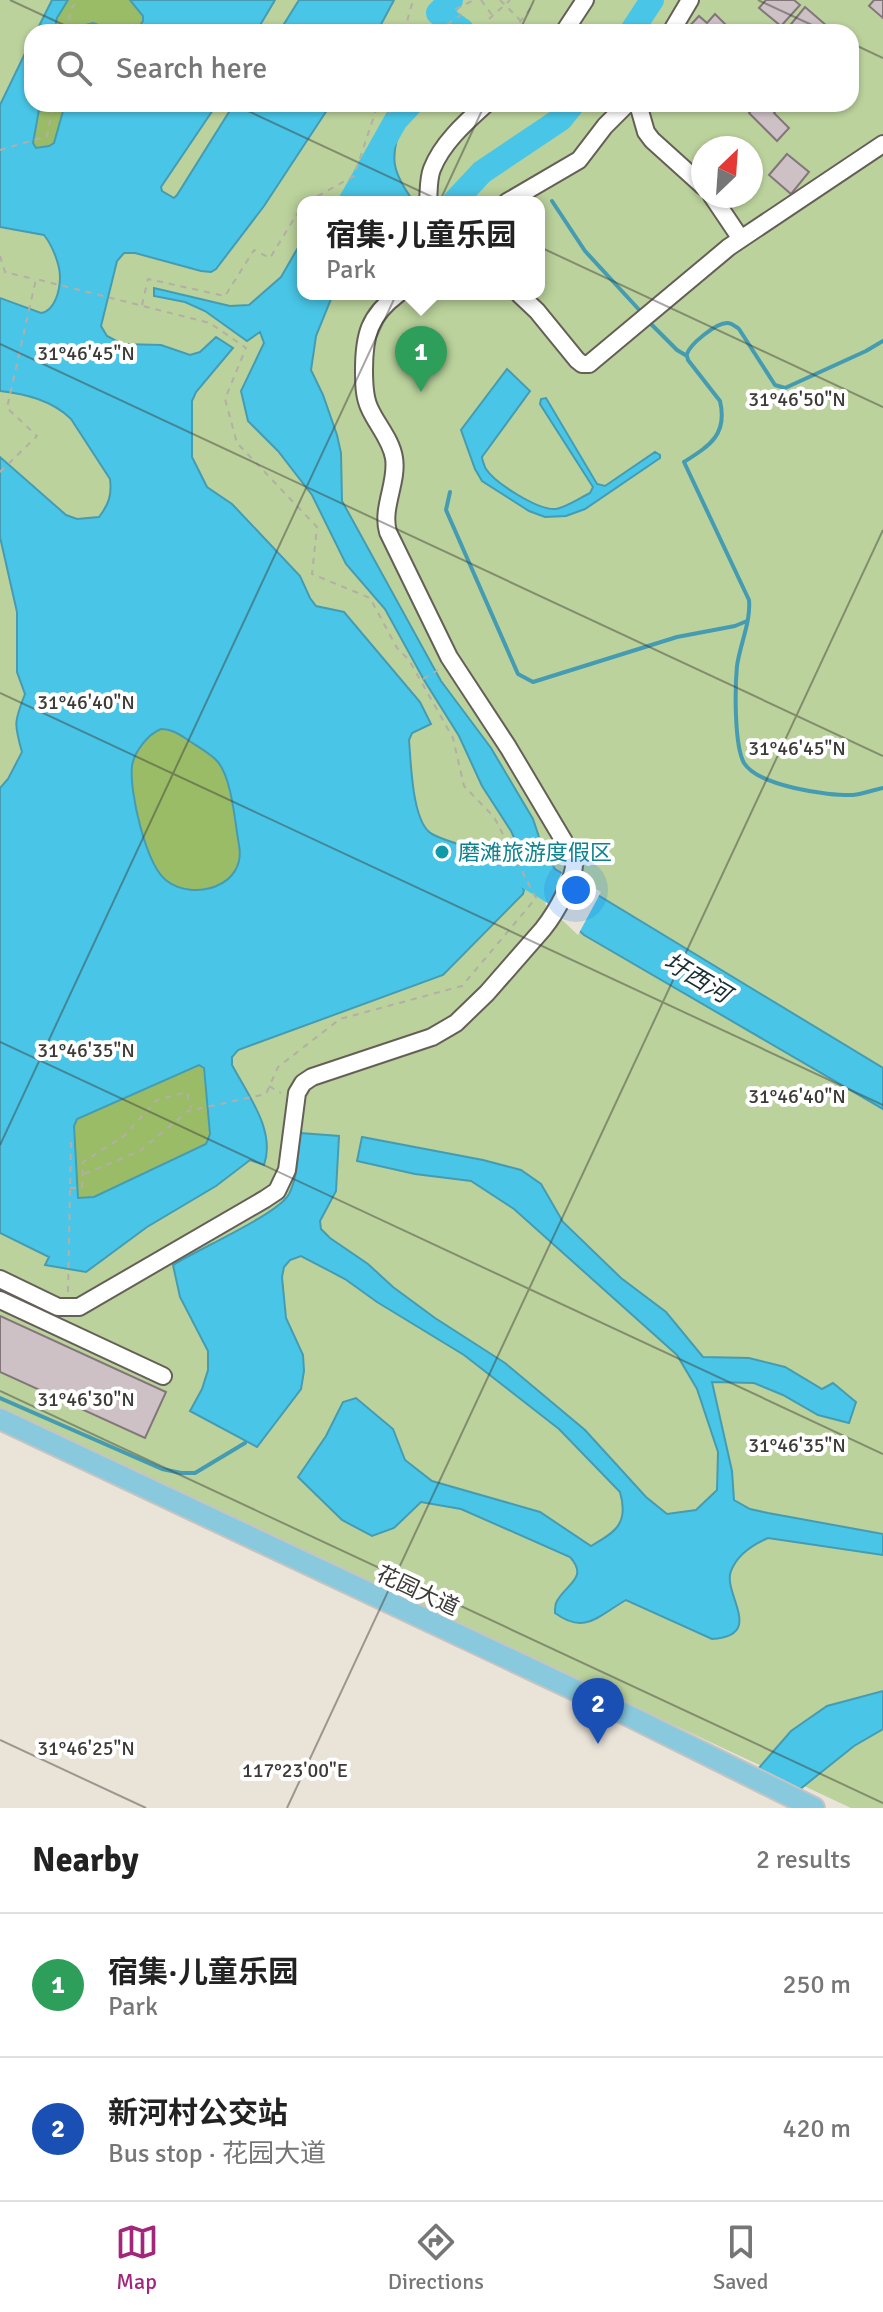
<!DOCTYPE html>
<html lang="en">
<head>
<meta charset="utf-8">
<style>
  :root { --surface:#fff; --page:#f6f6f6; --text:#222; --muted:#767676; --line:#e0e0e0; --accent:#a2267a }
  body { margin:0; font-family:Signika,"Noto Sans SC",sans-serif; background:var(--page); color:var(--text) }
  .compass { position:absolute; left:691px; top:136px; width:72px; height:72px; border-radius:50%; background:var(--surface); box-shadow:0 2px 6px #0004; rotate:25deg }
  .you { position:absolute; left:576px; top:890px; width:28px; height:28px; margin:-20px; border:6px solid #fff; border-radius:50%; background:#1a73e8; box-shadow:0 0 0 12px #1a73e833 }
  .badge { display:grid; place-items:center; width:52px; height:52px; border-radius:50%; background:var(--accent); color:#fff; font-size:26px; font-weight:700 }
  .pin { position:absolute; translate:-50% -66px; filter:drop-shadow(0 2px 4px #0008) }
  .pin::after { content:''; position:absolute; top:42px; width:28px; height:24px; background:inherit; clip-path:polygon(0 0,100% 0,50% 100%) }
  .popup { position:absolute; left:297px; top:196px; width:248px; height:104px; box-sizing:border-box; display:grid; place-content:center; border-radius:16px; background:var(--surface); filter:drop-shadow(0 2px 6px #0005); font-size:26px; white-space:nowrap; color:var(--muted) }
  .popup b { font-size:30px; color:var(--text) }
  .popup::after { content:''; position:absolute; left:50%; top:100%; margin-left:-16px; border:16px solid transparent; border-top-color:var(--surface) }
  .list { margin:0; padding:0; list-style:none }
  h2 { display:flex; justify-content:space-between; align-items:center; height:104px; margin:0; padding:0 32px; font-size:34px }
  h2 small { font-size:26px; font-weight:400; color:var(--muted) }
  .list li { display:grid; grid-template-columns:52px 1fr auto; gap:24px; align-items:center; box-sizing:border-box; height:144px; padding:0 32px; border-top:2px solid var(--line) }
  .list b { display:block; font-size:30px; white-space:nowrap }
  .list p { margin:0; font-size:26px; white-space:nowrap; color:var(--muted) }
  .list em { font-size:26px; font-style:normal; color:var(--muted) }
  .icon { flex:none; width:44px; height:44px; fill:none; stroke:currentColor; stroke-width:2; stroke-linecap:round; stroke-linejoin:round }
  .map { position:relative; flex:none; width:883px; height:1808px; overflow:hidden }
  .search { position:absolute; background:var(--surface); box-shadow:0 2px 6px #0004; left:24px; right:24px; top:24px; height:88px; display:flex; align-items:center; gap:20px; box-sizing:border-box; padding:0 28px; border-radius:24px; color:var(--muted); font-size:30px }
  .sheet { height:392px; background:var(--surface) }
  nav { display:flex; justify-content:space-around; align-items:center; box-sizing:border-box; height:112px; border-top:2px solid var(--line); background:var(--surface); font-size:22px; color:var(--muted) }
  nav a { display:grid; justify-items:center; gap:4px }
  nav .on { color:var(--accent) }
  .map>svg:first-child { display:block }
  .green { fill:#bbd29c; fill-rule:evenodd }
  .forest { fill:#9abc67 }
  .water { fill:#49c6e7; stroke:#459cb2; stroke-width:2; fill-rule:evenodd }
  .pier { fill:#e9e3d8 }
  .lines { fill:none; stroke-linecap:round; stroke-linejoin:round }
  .stream { stroke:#459cb2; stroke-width:4 }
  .river { stroke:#49c6e7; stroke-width:24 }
  .building { fill:#cec1c5; stroke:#82767a; stroke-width:2 }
  .minor-casing { stroke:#656057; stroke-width:20 }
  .major-casing { stroke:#c4c4c3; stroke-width:24 }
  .path { stroke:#b3aea6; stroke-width:2; stroke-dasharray:6 6; stroke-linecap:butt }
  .minor { stroke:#fff; stroke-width:16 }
  .major { stroke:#88c9dd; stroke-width:20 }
  .ticks { fill:none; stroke:#3c3a36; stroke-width:2; stroke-opacity:0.45 }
  .culture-dot { fill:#0f9aa8; stroke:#fff; stroke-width:3 }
  .labels { text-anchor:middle; stroke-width:8; stroke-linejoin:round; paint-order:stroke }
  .culture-label { font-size:22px; fill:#0d838f; stroke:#fff; text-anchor:start }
  .street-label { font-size:22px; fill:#3c3a36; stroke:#fff }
  .water-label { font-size:24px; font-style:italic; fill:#192e34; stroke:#fff }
  .ticks-label { font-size:20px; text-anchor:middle; fill:#3c3a36; stroke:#fff; stroke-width:8; stroke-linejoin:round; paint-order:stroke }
</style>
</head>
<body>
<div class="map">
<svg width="883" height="1808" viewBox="0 0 883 1808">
  <rect width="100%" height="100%" fill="#e9e3d8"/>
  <!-- green -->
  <path class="green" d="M0 0H883V1808H851L0 1409ZM32 32H851V104H32ZM703 148H751V196H703ZM303 202H539V294H303Z"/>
  <!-- forest -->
  <path class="forest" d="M68 0H130C137 8 146 14 142 25 122 35 121 30 102 25 95 24 88 26 81 26L78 32H54L57 18Z
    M40 104H65L55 141C51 147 42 148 36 148L33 144Z
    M161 729C173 729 179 734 188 740 198 747 211 753 218 762 229 776 238 832 240 851 244 887 191 900 167 881 146 866 129 791 132 766 134 752 148 734 161 729Z
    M199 1065 203 1068 210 1134 206 1144 94 1197 78 1198 74 1123 77 1119Z"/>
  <!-- water -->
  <path class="water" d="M52 0H68L57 18 54 32H36Z
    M130 0H275L256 32H78L81 26 93 23 116 31 128 32 139 27 143 21V16Z
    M299 0H394L377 32H279Z
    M32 39V104H40L33 143 36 148 49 146 54 143 65 104H217L161 187 162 191 174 198 177 195 234 104H331L264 206 216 269 211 272 201 271 135 253H124L117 261 101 326 107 336 122 344 161 345 190 355 200 352 216 337 233 348 196 392 192 401V457L207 487 232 504 300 576 310 598 316 606 344 612 420 702 431 724 412 733 409 740C411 763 412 823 432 834 454 846 481 848 504 857L524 890 523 894 443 975 238 1050 232 1057V1065C248 1095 276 1131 264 1165L250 1160 216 1186 147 1227 86 1272 45 1265 49 1257 0 1233V788L8 779 22 752C14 724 14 722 25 694L17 672V612L0 537V457L66 515 77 519 99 517C109 504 112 495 110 479L71 419C52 400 25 394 0 391V298L41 313C55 311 60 290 60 277 60 264 52 245 44 235L0 227V105ZM161 729C172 729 179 734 188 740 198 747 210 753 218 762 232 779 235 823 239 845 247 887 193 901 167 881 146 866 129 791 132 766 134 752 148 734 161 729ZM199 1065 204 1068 210 1134 206 1144 94 1197 78 1198 74 1126 77 1119Z
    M389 121 402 124C389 158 392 172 414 202H336L357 178Z
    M303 239V294H333L316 336 311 370 323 395 337 435 341 453 342 501 441 681 491 748 533 819 542 846 555 869 883 1068V1109L584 935 540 894 511 831 482 786 459 736 424 680 385 609 346 564 312 495 278 451 248 421 241 391 264 343 260 332 247 341 205 311 185 302 154 296V288L230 306 249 305 281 277Z
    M507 369 530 391 482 457C482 459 485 468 486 469 495 483 539 511 556 509 567 507 580 498 590 493L593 487 540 404 541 399 546 398 597 484 605 486 655 452 660 455V458L585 509 566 516 545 517 529 511 482 481 475 469 461 430Z
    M300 1133 339 1136 336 1191 320 1221 321 1229 330 1238 368 1264 393 1287 435 1318 505 1363 585 1430 646 1497 667 1514 696 1510 717 1490 718 1452 697 1389 677 1355 514 1209 471 1181 415 1174 357 1161 362 1137 483 1160 521 1170 541 1184 563 1222 621 1278 666 1312 703 1357 749 1358 785 1367 822 1389 833 1383 856 1402 849 1423 818 1415 783 1395 754 1383 712 1382 732 1471 734 1500 750 1509 768 1513 883 1534V1555L768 1538C754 1544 737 1555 731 1571 722 1593 766 1636 712 1639L626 1600C598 1616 585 1635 555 1613 555 1609 555 1604 557 1601 566 1584 589 1578 570 1557L461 1509 421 1502 394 1528 372 1536 342 1520 298 1477 326 1436 343 1402 356 1398 393 1429 405 1460 432 1481 540 1512 591 1546C616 1532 629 1523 620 1492L559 1429 464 1355 377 1302 345 1279 301 1256 290 1260 284 1267 282 1277 286 1318 303 1355 304 1371 301 1389 257 1447 190 1411 202 1389 208 1370V1351L180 1297 173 1265C196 1250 279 1214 289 1194 298 1177 298 1152 300 1133Z
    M883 1691V1729L854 1746 799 1790 758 1769 791 1731 827 1706Z"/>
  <!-- pier -->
  <path class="pier" d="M564 869 601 892 578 935 545 904Z"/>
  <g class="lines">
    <!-- stream -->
    <path class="stream" d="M552 201 585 251 643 314
      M648 321 677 350 687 356 688 360 720 401C728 435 709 446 684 462L749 600C751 622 740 644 737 666 735 687 734 745 744 763 758 786 828 796 853 795 863 794 873 790 883 788
      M687 354C690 344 716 323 727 323 732 323 735 326 739 329L775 385 785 388 866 351 883 341
      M450 492 446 510 518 674 533 682 677 637 735 626 747 621
      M0 1398 162 1469 181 1473H195L245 1443"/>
    <!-- river -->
    <path class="river" d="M451 0 438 13 462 30V32
      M631 32 652 0
      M350 202 396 120 411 104
      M454 202 482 172 561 119 573 104
      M512 868 561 897"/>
  </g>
  <!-- building -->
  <path class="building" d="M766 0H794L800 5 781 26 759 8Z
    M874 0H883V18L869 6Z
    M805 7 827 26 821 32H790L787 29Z
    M715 14 725 24 717 32H684L699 16 707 23Z
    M758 104H782L774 113 789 128 777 141 749 113Z
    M787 154 809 172 791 194 769 175Z
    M0 1316 166 1392 145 1438 0 1372Z"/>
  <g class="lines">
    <defs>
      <path id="minor" d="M564 32 585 0
        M671 32 690 0
        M638 104 646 132 652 140 703 186
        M712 196 741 239
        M428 202C429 192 428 179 432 169 442 143 466 122 486 104
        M507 202 579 160 605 126 627 104
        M519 294 537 311 577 360 582 364H589L729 247 883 144
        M0 1279 58 1307H79L265 1199 277 1191 287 1170 297 1093 303 1083 312 1077 432 1037 456 1023 487 993 543 929C555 914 577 877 574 858L508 747 449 657 388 532C381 508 398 482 394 458 391 439 376 424 369 407 364 396 364 382 364 370 364 335 369 316 398 294
        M0 1300 163 1376"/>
      <path id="major" d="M0 1419 609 1706 814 1808"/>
    </defs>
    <!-- minor casing -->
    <use href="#minor" class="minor-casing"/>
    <!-- major casing -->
    <use href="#major" class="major-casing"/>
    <!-- path -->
    <path class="path" d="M481 0 492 15
      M500 0 521 21
      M489 19 510 0
      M67 32 71 9 78 0
      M404 32 413 0
      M450 32 451 30 445 26 461 15 456 9 474 0
      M512 32 531 8
      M453 106 455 104
      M389 113 396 104
      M0 150 47 136 53 104
      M307 202 354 176 378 104
      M0 256 5 272 34 279
      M142 305 148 279 225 296 254 250 270 258 303 204
      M0 472 37 436 7 408 36 279 210 323 246 348 225 399 237 443 317 527 312 574 370 598 397 648 409 660 453 738 464 786 494 817 536 898 462 986 340 1019 278 1067 266 1094 188 1111 140 1151 84 1174
      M423 679 438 670
      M269 1086 281 1093
      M70 1188H82L83 1162 124 1136 157 1100 187 1092 191 1108
      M68 1292 71 1141"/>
    <!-- minor -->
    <use href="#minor" class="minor"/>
    <!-- major -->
    <use href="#major" class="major"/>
  </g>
  <!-- ticks -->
  <path class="ticks" d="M10 0 79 32M758 0 827 32M519 32 534 0M851 43 883 58M233 104 883 407M0 344 883 756M0 693 883 1105M0 1042 883 1454M0 1145 485 104M0 1391 883 1803M0 1740 146 1808M287 1808 883 530"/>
  <!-- markers -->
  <circle class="culture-dot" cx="442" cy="852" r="8"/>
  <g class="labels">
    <!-- culture labels -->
    <g class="culture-label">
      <text x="458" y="860">磨滩旅游度假区</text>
    </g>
    <!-- street labels -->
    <g class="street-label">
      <text transform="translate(418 1590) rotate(25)" y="8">花园大道</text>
    </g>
    <!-- water labels -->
    <g class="water-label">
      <text transform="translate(697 978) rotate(31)" y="8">圩西河</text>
    </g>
  </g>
  <g class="ticks-label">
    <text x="86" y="360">31°46'45"N</text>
    <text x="797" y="406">31°46'50"N</text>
    <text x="86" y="709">31°46'40"N</text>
    <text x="797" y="755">31°46'45"N</text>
    <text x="86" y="1057">31°46'35"N</text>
    <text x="797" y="1103">31°46'40"N</text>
    <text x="86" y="1406">31°46'30"N</text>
    <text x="797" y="1452">31°46'35"N</text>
    <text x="86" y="1755">31°46'25"N</text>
    <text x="295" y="1777">117°23'00"E</text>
  </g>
</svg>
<svg class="compass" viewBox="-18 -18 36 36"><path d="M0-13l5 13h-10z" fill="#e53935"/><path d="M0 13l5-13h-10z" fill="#767676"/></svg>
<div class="you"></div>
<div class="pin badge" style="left:421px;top:392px;background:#2e9e5b">1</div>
<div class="popup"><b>宿集·儿童乐园</b>Park</div>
<div class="pin badge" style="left:598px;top:1744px;background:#1a4fb4">2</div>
<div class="search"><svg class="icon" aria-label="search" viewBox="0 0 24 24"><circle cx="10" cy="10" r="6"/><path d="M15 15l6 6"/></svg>Search here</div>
</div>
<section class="sheet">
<h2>Nearby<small>2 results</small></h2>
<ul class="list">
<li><span class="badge" style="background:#2e9e5b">1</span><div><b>宿集·儿童乐园</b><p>Park</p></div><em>250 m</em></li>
<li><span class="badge" style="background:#1a4fb4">2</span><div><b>新河村公交站</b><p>Bus stop · 花园大道</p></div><em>420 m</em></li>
</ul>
</section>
<nav>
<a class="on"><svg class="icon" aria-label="map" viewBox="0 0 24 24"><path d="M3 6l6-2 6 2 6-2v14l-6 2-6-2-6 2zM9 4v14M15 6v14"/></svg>Map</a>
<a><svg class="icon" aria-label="directions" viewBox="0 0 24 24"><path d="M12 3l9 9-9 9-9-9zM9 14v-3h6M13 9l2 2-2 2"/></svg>Directions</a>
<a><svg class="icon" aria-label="saved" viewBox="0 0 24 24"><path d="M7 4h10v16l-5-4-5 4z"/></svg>Saved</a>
</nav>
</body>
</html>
